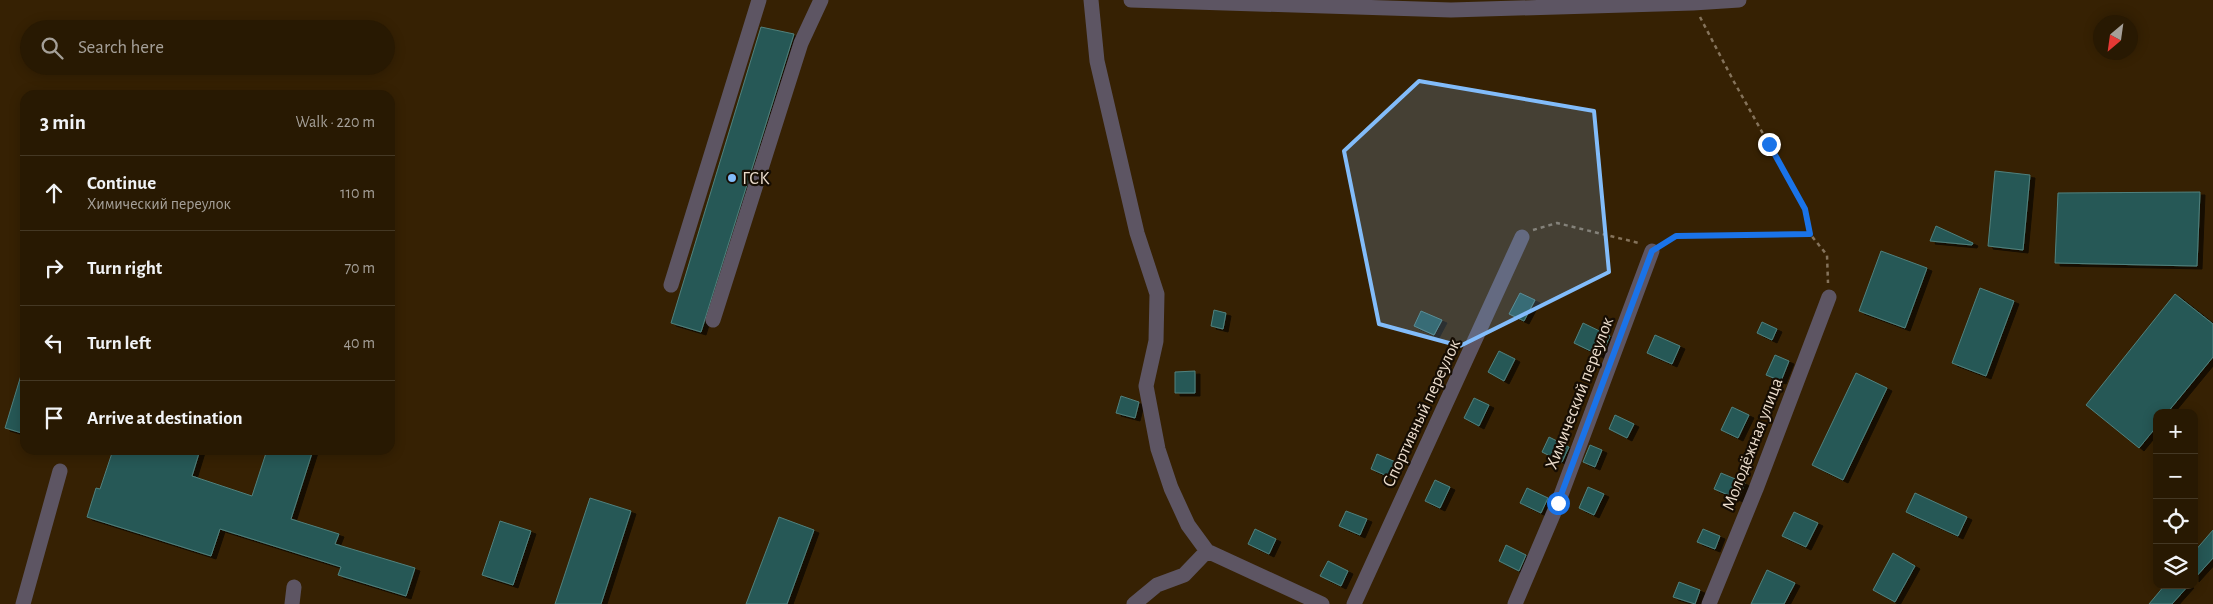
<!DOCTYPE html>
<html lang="en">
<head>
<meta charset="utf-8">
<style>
  :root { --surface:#281902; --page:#342611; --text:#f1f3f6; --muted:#a5a099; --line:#443824 }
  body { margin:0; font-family:"Alegreya Sans",sans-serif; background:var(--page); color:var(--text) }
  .controls { position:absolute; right:15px; bottom:15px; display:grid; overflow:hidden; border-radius:10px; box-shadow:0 2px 12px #0003 }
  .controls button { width:45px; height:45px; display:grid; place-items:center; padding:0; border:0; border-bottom:1px solid var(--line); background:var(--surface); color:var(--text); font:25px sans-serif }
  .compass { position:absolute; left:2093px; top:15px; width:45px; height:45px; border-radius:50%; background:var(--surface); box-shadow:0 2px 12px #0003; rotate:209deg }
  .stop { position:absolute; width:15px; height:15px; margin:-11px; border:4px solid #1a73e8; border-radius:50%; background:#fff }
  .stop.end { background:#1a73e8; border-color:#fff; box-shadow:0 1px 5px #0008 }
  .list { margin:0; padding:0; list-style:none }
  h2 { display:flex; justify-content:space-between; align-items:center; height:65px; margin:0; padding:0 20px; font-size:21px }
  h2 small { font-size:16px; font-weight:400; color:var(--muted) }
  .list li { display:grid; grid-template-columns:32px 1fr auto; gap:15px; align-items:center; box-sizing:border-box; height:75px; padding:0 20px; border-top:1px solid var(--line) }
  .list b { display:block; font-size:19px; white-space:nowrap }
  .list p { margin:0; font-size:16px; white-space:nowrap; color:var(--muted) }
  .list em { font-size:16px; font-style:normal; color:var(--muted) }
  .icon { flex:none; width:28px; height:28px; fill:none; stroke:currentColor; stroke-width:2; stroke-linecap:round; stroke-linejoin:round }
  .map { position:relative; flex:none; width:2213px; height:604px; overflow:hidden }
  .search { position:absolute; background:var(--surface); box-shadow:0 2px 12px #0003; left:20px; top:20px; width:375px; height:55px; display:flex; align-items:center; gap:12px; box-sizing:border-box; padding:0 18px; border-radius:28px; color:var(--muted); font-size:19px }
  .panel { position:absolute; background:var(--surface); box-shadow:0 2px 12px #0003; left:20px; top:90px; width:375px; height:365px; border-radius:15px }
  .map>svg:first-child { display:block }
  .building { fill:#275956; stroke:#50817e; filter:url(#shadow) }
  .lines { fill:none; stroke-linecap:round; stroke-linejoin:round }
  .path { stroke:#85735b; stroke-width:2.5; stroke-dasharray:4 4; stroke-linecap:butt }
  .minor { stroke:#5d5563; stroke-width:15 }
  .route { stroke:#1a73e8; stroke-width:6 }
  .marked { fill:#82bcfa; fill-opacity:0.2; stroke:#82bcfa; stroke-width:4; stroke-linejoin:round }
  .poi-dot { fill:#82bcfa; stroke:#160d03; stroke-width:2 }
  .labels { text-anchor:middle; stroke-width:4.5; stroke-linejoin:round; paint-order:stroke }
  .poi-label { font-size:18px; fill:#ecddcd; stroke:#160d03; text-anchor:start }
  .street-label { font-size:18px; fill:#ecddcd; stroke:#160d03 }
</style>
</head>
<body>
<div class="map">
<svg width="2213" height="604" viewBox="0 0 2213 604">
  <defs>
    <filter id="shadow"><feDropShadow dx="5" dy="3" stdDeviation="0" flood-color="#0009"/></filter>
  </defs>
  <rect width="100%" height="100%" fill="#362103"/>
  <!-- building -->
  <path class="building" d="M761 27 794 34 701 332 671 323Z
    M1995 171 2030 175 2023 250 1988 246Z
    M2200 192 2197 266 2055 263 2058 193Z
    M1936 226 1973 243 1972 245 1930 241Z
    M1881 251 1927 268 1905 328 1859 311Z
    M1980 288 2014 301 1986 376 1952 363Z
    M1520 293 1535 300 1524 321 1509 314Z
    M2175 294 2213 324V357L2167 413H2157V426L2139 448 2086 405Z
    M1214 310 1226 313 1223 329 1211 326Z
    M1421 311 1442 320 1434 335 1414 326Z
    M1762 322 1777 329 1772 340 1757 333Z
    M1583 323 1610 336 1601 356 1574 343Z
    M1655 335 1680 346 1672 364 1647 353Z
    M1499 351 1515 359 1504 381 1488 372Z
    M1775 355 1789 361 1781 381 1766 375Z
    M1195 371V393H1175V372Z
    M22 372H25V434L5 428Z
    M1856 373 1887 388 1843 480 1812 465Z
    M1121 396 1139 402 1135 418 1116 413Z
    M1474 398 1489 405 1479 426 1464 418Z
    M1732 407 1749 415 1738 438 1721 430Z
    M1615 415 1634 424 1627 438 1609 429Z
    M1549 437 1569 447 1562 462 1542 452Z
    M1590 445 1602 450 1595 467 1583 462Z
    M113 450H200L192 476 252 496 267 450H313L291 519 339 534 335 544 415 568 406 596 338 575 341 567 220 529 211 556 87 517 96 488 100 489Z
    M1377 454 1398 463 1392 478 1371 469Z
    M1721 473 1745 483 1738 499 1714 489Z
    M1435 480 1450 487 1440 508 1425 501Z
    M1588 487 1604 494 1594 515 1579 508Z
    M1527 488 1548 498 1541 513 1520 503Z
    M1915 493 1967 517 1958 536 1906 512Z
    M590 498 631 511 601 604H555Z
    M1346 511 1367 519 1360 535 1339 526Z
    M1794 512 1818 523 1806 547 1782 536Z
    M779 517 814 530 787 604H746Z
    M500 521 531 531 513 585 482 575Z
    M1255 529 1276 539 1269 554 1248 544Z
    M1703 529 1720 536 1715 549 1697 542Z
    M2213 530V558L2194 579V552Z
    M1506 545 1526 555 1519 571 1499 561Z
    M1893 553 1915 566 1895 602 1873 590Z
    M1328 561 1348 571 1341 586 1320 576Z
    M1767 570 1795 583 1784 604H1751Z
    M1679 582 1700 590 1695 604 1673 597Z
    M2165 585H2189L2172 604H2149Z"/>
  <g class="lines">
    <!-- path -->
    <path class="path" d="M1700 17 1733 80 1805 209 1810 234 1827 255 1828 283
      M1533 230 1557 223 1639 243
      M1665 243 1676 236 1810 234"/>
    <!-- minor -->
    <path class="minor" d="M1091 0 1097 61 1137 233 1157 294 1156 341 1146 386 1158 449 1171 488 1188 525 1207 551 1322 604
      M1131 0 1451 10 1693 3 1739 0
      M671 285 759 0
      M713 320 801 43 821 0
      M23 604 60 471
      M292 604 294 587
      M1134 604 1157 585 1184 575 1207 551
      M1354 604 1522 237
      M1515 604 1558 503 1652 251
      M1709 604 1756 489 1829 297"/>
  </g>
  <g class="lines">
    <!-- route -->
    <path class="route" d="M1558 503 1652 251 1676 236 1810 234 1805 209 1769 144"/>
  </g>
  <!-- marked area -->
  <path class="marked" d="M1419 81 1594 111 1609 272 1460 346 1379 324 1344 151Z"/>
  <!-- markers -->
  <circle class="poi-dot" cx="732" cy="178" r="5"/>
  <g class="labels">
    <!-- poi labels -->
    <g class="poi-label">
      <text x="742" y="184">ГСК</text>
    </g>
    <!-- street labels -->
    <g class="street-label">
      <text transform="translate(1579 393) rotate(-69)" y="6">Химический переулок</text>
      <text transform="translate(1421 413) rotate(-65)" y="6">Спортивный переулок</text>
      <text transform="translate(1752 444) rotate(-69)" y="6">Молодёжная улица</text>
    </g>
  </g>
</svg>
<div class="controls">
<button>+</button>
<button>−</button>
<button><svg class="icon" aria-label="locate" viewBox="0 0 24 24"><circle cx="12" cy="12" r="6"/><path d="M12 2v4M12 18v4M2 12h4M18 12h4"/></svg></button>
<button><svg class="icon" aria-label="layers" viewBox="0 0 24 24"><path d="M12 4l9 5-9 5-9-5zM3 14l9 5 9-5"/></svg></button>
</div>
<svg class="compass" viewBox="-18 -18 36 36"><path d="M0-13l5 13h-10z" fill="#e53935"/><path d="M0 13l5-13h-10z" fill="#a5a099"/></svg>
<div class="stop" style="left:1558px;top:503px"></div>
<div class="stop end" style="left:1769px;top:144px"></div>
<div class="search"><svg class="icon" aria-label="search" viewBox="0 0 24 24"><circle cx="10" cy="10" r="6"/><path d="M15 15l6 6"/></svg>Search here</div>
<section class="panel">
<h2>3 min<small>Walk · 220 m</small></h2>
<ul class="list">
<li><svg class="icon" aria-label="ahead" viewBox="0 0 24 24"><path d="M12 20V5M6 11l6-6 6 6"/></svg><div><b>Continue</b><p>Химический переулок</p></div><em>110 m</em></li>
<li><svg class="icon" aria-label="right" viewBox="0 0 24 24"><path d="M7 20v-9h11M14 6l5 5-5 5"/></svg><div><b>Turn right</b></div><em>70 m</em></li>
<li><svg class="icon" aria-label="left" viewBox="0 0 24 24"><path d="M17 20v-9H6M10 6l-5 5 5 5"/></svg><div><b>Turn left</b></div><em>40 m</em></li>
<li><svg class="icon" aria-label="arrive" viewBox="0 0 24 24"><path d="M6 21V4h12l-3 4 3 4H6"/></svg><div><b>Arrive at destination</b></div></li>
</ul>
</section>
</div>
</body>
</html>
